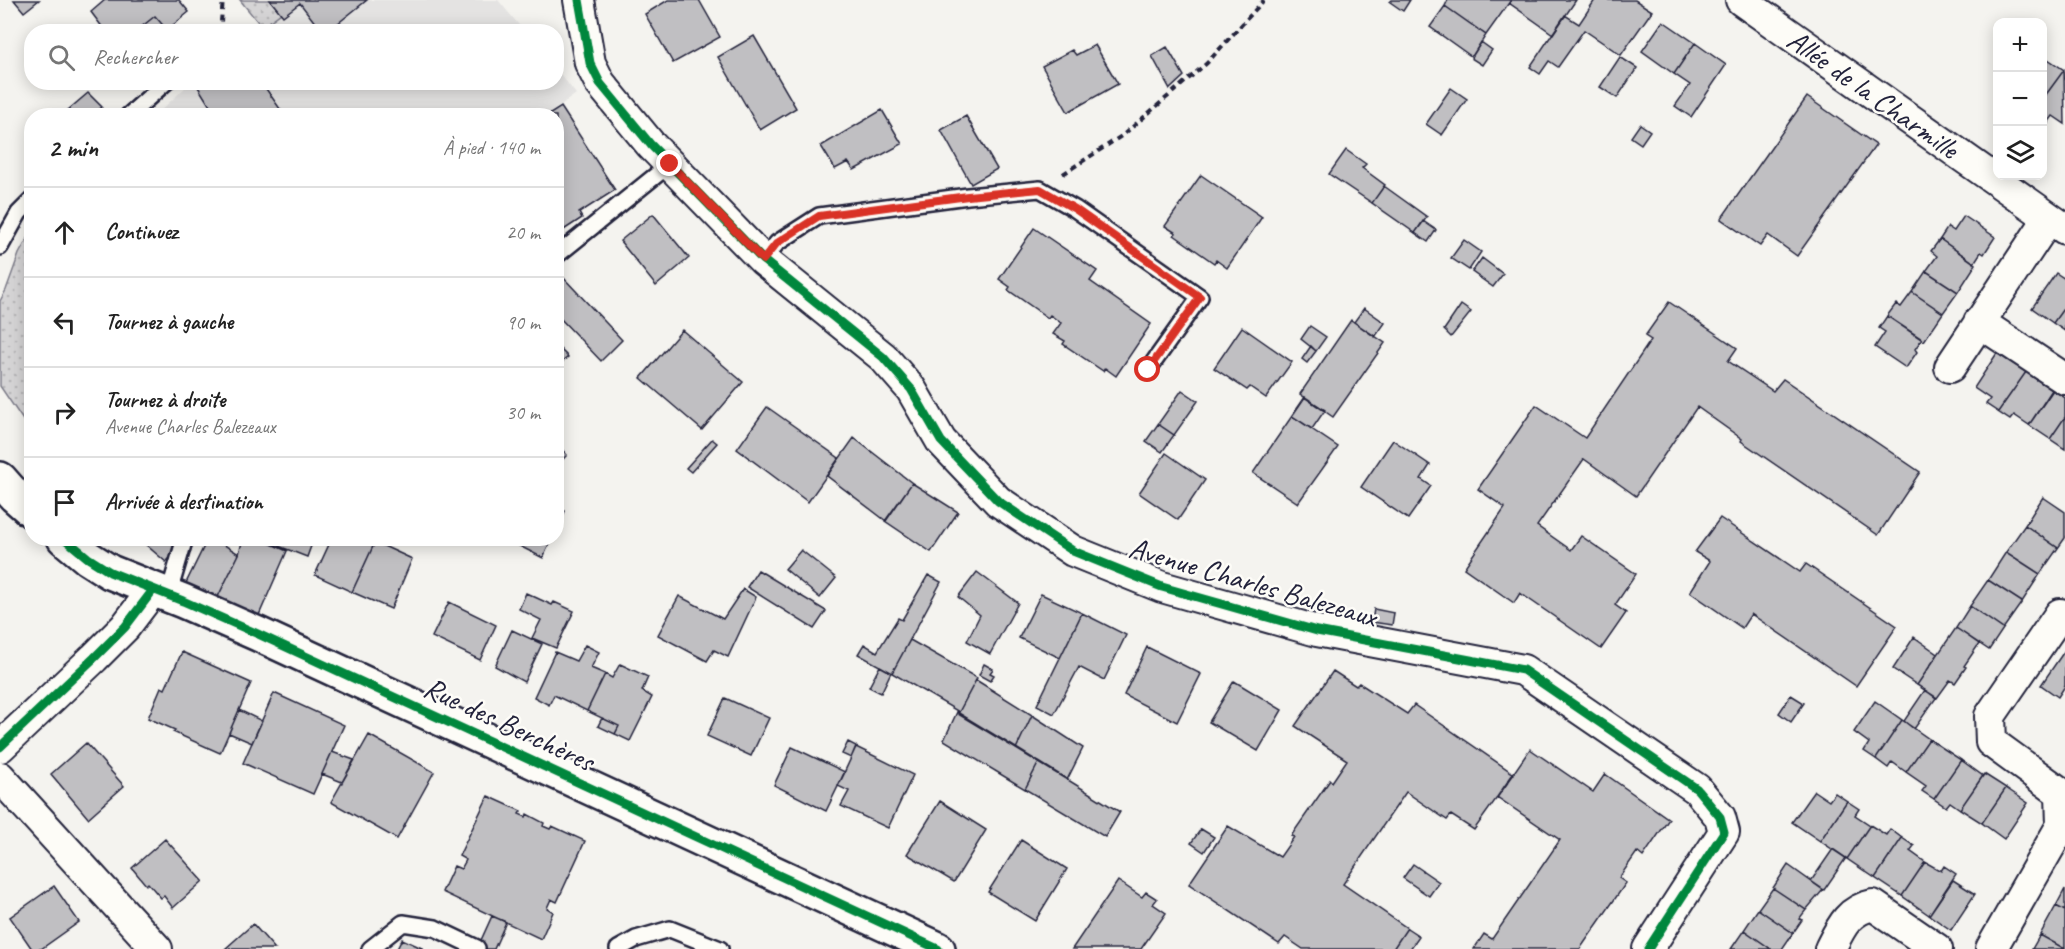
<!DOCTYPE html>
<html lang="fr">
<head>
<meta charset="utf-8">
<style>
  :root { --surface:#fff; --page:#f6f6f6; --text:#222; --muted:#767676; --line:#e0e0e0 }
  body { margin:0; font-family:Caveat,sans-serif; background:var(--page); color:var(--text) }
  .controls { position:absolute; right:18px; top:18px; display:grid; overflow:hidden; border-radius:12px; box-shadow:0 3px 15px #0003 }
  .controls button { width:54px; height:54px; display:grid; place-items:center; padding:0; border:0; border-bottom:2px solid var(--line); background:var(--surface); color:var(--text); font:30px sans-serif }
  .stop { position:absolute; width:18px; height:18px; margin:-14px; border:4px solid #d93025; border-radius:50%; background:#fff }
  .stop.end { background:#d93025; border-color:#fff; box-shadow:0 2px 6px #0008 }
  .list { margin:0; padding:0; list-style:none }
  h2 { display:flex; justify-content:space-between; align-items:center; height:78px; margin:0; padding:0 24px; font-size:26px }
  h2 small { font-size:20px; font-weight:400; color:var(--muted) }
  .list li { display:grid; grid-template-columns:39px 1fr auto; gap:18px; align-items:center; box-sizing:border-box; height:90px; padding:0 24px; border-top:2px solid var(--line) }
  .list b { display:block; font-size:22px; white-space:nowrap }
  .list p { margin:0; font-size:20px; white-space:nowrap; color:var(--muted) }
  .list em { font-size:20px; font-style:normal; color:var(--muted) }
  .icon { flex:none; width:33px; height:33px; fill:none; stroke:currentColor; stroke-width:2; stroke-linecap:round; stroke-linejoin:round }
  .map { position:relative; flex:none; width:2065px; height:949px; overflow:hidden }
  .search { position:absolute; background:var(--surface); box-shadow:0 3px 15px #0003; left:24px; top:24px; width:540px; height:66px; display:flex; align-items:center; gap:15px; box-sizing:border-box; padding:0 21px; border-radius:24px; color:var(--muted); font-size:22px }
  .panel { position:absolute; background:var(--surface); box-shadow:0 3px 15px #0003; left:24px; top:108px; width:540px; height:438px; border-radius:24px }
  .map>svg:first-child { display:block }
  .built { fill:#e4e3e2 }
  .grass { fill:url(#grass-dots); stroke:#7c7b88; stroke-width:1.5 }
  .building { fill:#c0bfc2; stroke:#22223b; stroke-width:1.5 }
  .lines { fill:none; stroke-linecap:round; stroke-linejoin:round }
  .lane-casing { stroke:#22223b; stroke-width:20 }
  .street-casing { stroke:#22223b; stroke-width:34 }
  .secondary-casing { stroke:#22223b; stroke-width:38 }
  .path { stroke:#22223b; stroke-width:4; stroke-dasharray:6 4.5; stroke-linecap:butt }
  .lane { stroke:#fdfcf7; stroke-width:15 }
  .street { stroke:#fdfcf7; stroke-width:30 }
  .secondary { stroke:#fdfcf7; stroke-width:33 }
  .cycleway-casing { stroke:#fdfcf7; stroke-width:13 }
  .cycleway { stroke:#00873e; stroke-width:9 }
  .route { stroke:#d93025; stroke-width:8 }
  .labels { text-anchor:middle; stroke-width:5; stroke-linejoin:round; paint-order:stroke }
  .street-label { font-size:30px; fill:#22223b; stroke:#fdfcf7 }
</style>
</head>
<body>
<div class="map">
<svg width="2065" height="949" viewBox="0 0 2065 949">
  <defs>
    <pattern id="grass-dots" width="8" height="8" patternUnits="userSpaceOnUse" patternTransform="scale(1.5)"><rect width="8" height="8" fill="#d5d4d5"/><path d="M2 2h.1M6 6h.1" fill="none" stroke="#b7b6b8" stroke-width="1.8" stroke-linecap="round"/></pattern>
  </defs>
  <rect width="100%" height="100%" fill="#f4f3ef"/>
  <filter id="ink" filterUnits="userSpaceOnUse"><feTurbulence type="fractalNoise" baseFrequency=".0167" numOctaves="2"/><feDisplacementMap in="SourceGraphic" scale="12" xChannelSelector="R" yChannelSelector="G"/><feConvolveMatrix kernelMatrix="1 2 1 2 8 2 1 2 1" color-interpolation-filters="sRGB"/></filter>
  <g filter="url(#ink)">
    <!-- built -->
    <path class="built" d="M270 0H498L524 31 260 32 262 27 280 13Z
      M557 70 576 94 547 115 155 116 191 82H556Z"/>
    <!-- grass -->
    <path class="grass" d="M240 0H270L281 13 262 27Z
      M31 232V432L0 386V301L6 290 19 254Z"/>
    <!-- building -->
    <path class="building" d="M14 0H39L24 12Z
      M105 0H179L189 12 167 30 155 16 135 32H106L91 12Z
      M270 0H367L327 32H322L300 3 283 16Z
      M668 0H699L720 37 673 63 645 14Z
      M1392 0H1410L1403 11 1390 2Z
      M1448 0H1511L1486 35 1445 6Z
      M1511 0H1576L1553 34 1509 3Z
      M1595 0H1635L1652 11 1621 55 1584 30 1558 67 1549 61 1540 74 1530 67 1565 15 1579 24Z
      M1445 6 1486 35 1472 57 1430 27Z
      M155 16 167 30 135 32Z
      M1663 21 1695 43 1674 74 1642 51Z
      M754 36 796 108 760 130 718 57Z
      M1481 42 1492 50 1482 65 1471 58Z
      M1695 43 1726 65 1691 117 1675 106 1690 85 1674 74Z
      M1095 45 1118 84 1068 112 1042 66 1072 50 1076 55Z
      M1167 47 1184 76 1170 89 1152 56Z
      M2042 55 2064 70 2042 100Z
      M1620 57 1637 68 1617 98 1600 87Z
      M2064 70 2065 124 2053 116 2042 131V100Z
      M195 82 262 83 285 116H216Z
      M1451 88 1467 99 1442 135 1426 124Z
      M88 93 102 107 92 116H61Z
      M1807 97 1876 145 1797 256 1768 235 1760 246 1721 219Z
      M561 107 615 190 579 213 582 218 556 235V116H547Z
      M882 110 902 144 854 170 848 162 835 169 821 146Z
      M966 116 997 169 971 184 941 130Z
      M1640 124 1650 131 1641 144 1631 137Z
      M1346 150 1366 164 1362 168 1385 185 1372 203 1329 174Z
      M1201 175 1262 217 1227 268 1216 260 1214 263 1174 235 1176 233 1165 226Z
      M1384 186 1427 217 1415 233 1372 203Z
      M653 214 689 258 656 286 620 241Z
      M1964 216 1995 237 1984 254 1981 252 1974 263 1940 239 1948 227 1954 231Z
      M1423 221 1436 230 1428 242 1415 233Z
      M1034 228 1097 271 1090 281 1151 324 1116 376 1105 368 1103 371 1063 344 1065 341 1053 334 1061 323 1050 315 1048 318 1008 290 1010 287 999 279Z
      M1940 239 1976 264 1958 292 1926 271 1937 256 1931 251Z
      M1464 240 1481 252 1469 270 1451 258Z
      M1482 258 1503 274 1493 287 1472 272Z
      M1926 271 1958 292 1943 313 1912 292Z
      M2056 273 2065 279V306L2053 323 2032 308Z
      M561 275 622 340 601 361 556 314V279Z
      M1912 292 1943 313 1924 341 1887 316 1896 304 1901 307Z
      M1669 302 1737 348 1728 361 1773 391 1783 379 1920 472 1878 535 1741 441 1742 439 1697 407 1636 496 1584 459 1537 526 1571 550 1581 536 1636 574 1615 605 1626 613 1601 649 1520 593 1514 603 1464 568 1505 508 1478 489 1536 405 1585 438 1651 340 1645 336Z
      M1461 305 1471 312 1451 337 1444 330Z
      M2065 306V331L2053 323Z
      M1364 308 1385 323 1375 337 1354 322Z
      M1887 316 1922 339 1915 349 1917 352 1906 368 1875 347 1885 332 1879 328Z
      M1351 320 1385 343 1333 417 1300 394Z
      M1310 326 1326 337 1316 351 1301 339Z
      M1242 327 1292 362 1266 398 1250 387 1247 390 1214 368Z
      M682 330 743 382 702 430 641 378Z
      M556 345 568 357 556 367Z
      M1311 346 1316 351 1307 363 1302 359Z
      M1997 353 2026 372 1998 412 1986 404 1990 399 1974 388Z
      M2026 372 2052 390 2029 425 2014 415 2010 420 1998 412Z
      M1182 390 1198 401 1174 435 1158 424Z
      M2053 390 2065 398V417L2050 439 2029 425Z
      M1305 397 1325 410 1312 429 1292 416Z
      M767 407 839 458 808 502 737 449Z
      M1292 416 1338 447 1298 503 1253 473Z
      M2065 417V449L2050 439Z
      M1158 424 1174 435 1162 452 1146 441Z
      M854 438 912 483 886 521 827 476Z
      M712 439 717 443 691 472 686 468Z
      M1393 440 1430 465 1421 479 1431 486 1408 519 1361 487Z
      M556 443 567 455 557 465H556Z
      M1166 453 1205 480 1178 520 1139 493Z
      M912 483 958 512 931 552 885 521Z
      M2043 497 2065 512V538L2058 548 2025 525Z
      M556 507 565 511 556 529Z
      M1720 518 1800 572 1806 564 1897 626 1856 686 1751 614 1742 628 1690 592 1710 561 1695 552Z
      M2025 525 2058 548 2040 574 2006 552Z
      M138 538H179L174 554 166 562Z
      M208 538H213L239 554 215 603 186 583Z
      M243 538H258L287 551 256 622 215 603 239 554Z
      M258 538H314L307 557Z
      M332 538H367L375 542 352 592 315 575Z
      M504 538H552L543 558Z
      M375 542 412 559 391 609 352 592Z
      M801 550 836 578 820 598 785 569Z
      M2006 552 2040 574 2022 602 1988 580Z
      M758 570 826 611 814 629 747 587Z
      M977 572 1018 603 990 654 967 641 980 615 958 597Z
      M928 575 941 582 892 673 858 654 864 644 877 652 898 618 902 620Z
      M1988 580 2022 602 2003 629 1970 606Z
      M743 589 756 597 728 657 714 650 707 661 658 635 679 596 723 619Z
      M526 593 552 605 554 602 574 611 556 648 532 638 541 620 519 609Z
      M1041 594 1082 613 1060 658 1019 638Z
      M449 602 496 625 480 660 432 637Z
      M1970 606 2003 629 1989 650 1956 628Z
      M1374 609 1394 613 1392 625 1372 622Z
      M1082 613 1126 635 1104 680 1079 667 1054 714 1037 705Z
      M1956 628 1979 644 1964 666 1966 667 1955 683 1950 680 1937 698 1917 685Z
      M512 630 542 644 524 682 495 666Z
      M1914 637 1938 654 1917 685 1893 669Z
      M910 640 977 678 959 712 892 673Z
      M585 645 599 652 591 668 605 674 587 711 554 695 549 705 534 697 555 652 576 661Z
      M1147 647 1201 674 1177 722 1124 695Z
      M2065 650V686L2058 697 2041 685Z
      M182 652 251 683 220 753 173 732 175 730 148 718 161 687 165 689Z
      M620 664 648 677 642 691 652 697 630 741 615 734 619 726 587 711 605 674 612 678Z
      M984 664 993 669 990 673 994 675 990 681 979 675Z
      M880 666 891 672 881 693 869 687Z
      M1333 671 1356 686 1359 683 1407 714 1414 705 1514 774 1474 830 1451 815 1447 820 1406 792 1343 884 1407 928 1393 949H1303L1285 937 1279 944 1189 884 1228 826 1280 857 1294 837 1291 836 1330 780 1332 782 1347 760 1295 726Z
      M976 680 1032 715 1016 749 958 714Z
      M1234 681 1282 710 1258 751 1209 722Z
      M1925 690 1936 698 1914 729 1904 721Z
      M274 693 344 725 313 794 243 763Z
      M1791 695 1804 703 1791 722 1779 713Z
      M725 698 769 718 751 756 707 736Z
      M1875 701 1902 720 1876 759 1864 751 1869 743 1854 732Z
      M239 710 262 721 252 743 229 733Z
      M957 712 1039 762 1025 789 944 740Z
      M1032 715 1083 748 1067 780 1016 749Z
      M602 718 619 726 615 734 598 726Z
      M1902 720 1929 739 1906 772 1892 762 1888 768 1876 759Z
      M369 735 434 772 397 839 331 802Z
      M1929 739 1961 760 1934 799 1922 791 1926 786 1906 772Z
      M848 742 856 746 851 758 842 754Z
      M86 743 124 786 88 818 51 774Z
      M792 747 845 772 826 811 774 785Z
      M856 747 913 775 888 828 841 806 849 791 838 786Z
      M1530 749 1593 792 1605 774 1669 819 1643 857 1637 852 1619 878 1626 883 1580 949H1474L1484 934 1492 939 1560 840 1497 797Z
      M332 752 354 760 342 782 322 774Z
      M1961 760 1983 776 1960 809 1950 802 1946 807 1934 799Z
      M1039 762 1120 812 1105 837 1025 789Z
      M1984 774 2006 788 1982 823 1960 809Z
      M2006 788 2028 803 2004 839 1982 823Z
      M1814 791 1829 801 1835 793 1847 801 1820 841 1792 822Z
      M488 796 521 811 519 814 526 817 527 814 544 823 543 826 550 829 552 826 585 841 557 902 551 899 547 908 553 912 541 939 442 892 454 866 461 869 466 860 459 856Z
      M940 801 986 830 954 882 907 854Z
      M1847 801 1859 809 1855 815 1870 825 1847 859 1820 841Z
      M1870 825 1886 835 1890 829 1902 838 1875 878 1847 859Z
      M1201 829 1214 837 1204 852 1191 843Z
      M1902 838 1914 846 1910 851 1925 862 1902 896 1875 878Z
      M165 839 203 881 173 908 164 896 161 898 148 883 146 885 132 868Z
      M1021 840 1067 869 1035 921 988 892Z
      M1833 849 1846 858 1824 890 1811 881Z
      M1925 862 1941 871 1944 866 1956 874 1929 915 1902 896Z
      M1413 864 1439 882 1429 896 1403 878Z
      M1788 865 1823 890 1806 910 1773 888Z
      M1953 880 1975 894 1951 930 1929 915Z
      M1118 881 1142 897 1146 892 1157 899 1153 904 1166 913 1141 949H1072Z
      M54 886 79 922 41 949H32L10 917Z
      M1773 888 1806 910 1799 919 1802 920 1793 933 1758 909Z
      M2065 889V911L2056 906Z
      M2056 906 2065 911V949L2040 935Z
      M1758 909 1793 933 1782 949H1771L1744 930Z
      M492 916 506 922 494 949H477Z
      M253 924 275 949H225Z
      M1407 928 1419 936 1410 949H1393Z
      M1744 930 1771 949H1731Z
      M2040 935 2065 949H2032Z
      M402 939 424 949H397Z"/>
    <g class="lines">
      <defs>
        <path id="lane" d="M128 116 166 82
          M0 247 19 213 32 200
          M556 256 670 164
          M763 260 777 243 819 216 968 196 1040 189 1075 209 1200 297 1148 370
          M168 596 185 538
          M370 949 403 923 435 928 477 948
          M618 949 636 939 670 929 720 949"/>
        <path id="street" d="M579 0 590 63 600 83 651 145 763 260 883 357 911 389 941 441 998 501 1073 551 1162 587 1317 631 1523 670 1697 789 1720 817 1724 832 1648 949
          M1741 0 2065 229
          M1979 322 2065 379
          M1950 367 2049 218
          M0 747 94 658 125 627 153 590
          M0 777 157 949
          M1830 949C1841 927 1848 910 1873 905L1937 949
          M1991 949 2062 825 2061 793 1991 742 1990 716 2060 614 2065 615"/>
        <path id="secondary" d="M0 479 15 496 32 511
          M64 538 88 558 110 572 183 601 258 634 938 949"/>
      </defs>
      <!-- lane casing -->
      <use href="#lane" class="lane-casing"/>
      <!-- street casing -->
      <use href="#street" class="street-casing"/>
      <!-- secondary casing -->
      <use href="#secondary" class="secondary-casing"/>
      <!-- path -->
      <path class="path" d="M220 32 223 0
        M1063 174 1123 135 1207 63 1264 0"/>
      <!-- lane -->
      <use href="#lane" class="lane"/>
      <!-- street -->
      <use href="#street" class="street"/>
      <!-- secondary -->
      <use href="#secondary" class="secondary"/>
      <defs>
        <path id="cycleway" d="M579 0 590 63 600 83 651 145 763 260 883 357 911 389 941 441 998 501 1073 551 1162 587 1317 631 1523 670 1697 789 1720 817 1724 832 1648 949
          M64 538 88 558 110 572 183 601 258 634 938 949
          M0 747 94 658 125 627 153 590"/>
      </defs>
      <!-- cycleway casing -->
      <use href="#cycleway" class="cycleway-casing"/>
      <!-- cycleway -->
      <use href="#cycleway" class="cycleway"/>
    </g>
  </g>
  <g class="lines" filter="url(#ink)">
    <!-- route -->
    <path class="route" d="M670 164 763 260 777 243 819 216 968 196 1040 189 1075 209 1200 297 1148 370"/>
  </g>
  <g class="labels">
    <!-- street labels -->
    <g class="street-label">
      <text transform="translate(1873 94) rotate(35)" y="10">Allée de la Charmille</text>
      <text transform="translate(1253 582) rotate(16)" y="10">Avenue Charles Balezeaux</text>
      <text transform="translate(509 724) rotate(25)" y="10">Rue des Berchères</text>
    </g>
  </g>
</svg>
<div class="controls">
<button>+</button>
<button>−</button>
<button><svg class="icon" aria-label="layers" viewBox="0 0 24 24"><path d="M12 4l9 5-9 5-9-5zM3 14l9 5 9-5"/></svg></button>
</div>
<div class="stop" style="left:1148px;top:370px"></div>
<div class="stop end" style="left:670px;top:164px"></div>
<div class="search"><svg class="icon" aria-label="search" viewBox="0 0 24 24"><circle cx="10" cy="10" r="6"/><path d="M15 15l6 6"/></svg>Rechercher</div>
<section class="panel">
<h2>2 min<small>À pied · 140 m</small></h2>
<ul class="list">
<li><svg class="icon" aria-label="ahead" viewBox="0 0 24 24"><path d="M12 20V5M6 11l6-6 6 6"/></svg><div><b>Continuez</b></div><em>20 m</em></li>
<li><svg class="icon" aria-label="left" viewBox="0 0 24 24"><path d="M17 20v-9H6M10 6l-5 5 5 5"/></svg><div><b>Tournez à gauche</b></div><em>90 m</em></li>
<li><svg class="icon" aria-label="right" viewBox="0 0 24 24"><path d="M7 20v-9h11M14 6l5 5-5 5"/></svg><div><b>Tournez à droite</b><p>Avenue Charles Balezeaux</p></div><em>30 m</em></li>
<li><svg class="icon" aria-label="arrive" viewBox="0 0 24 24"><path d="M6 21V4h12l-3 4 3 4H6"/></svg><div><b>Arrivée à destination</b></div></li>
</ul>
</section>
</div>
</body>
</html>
